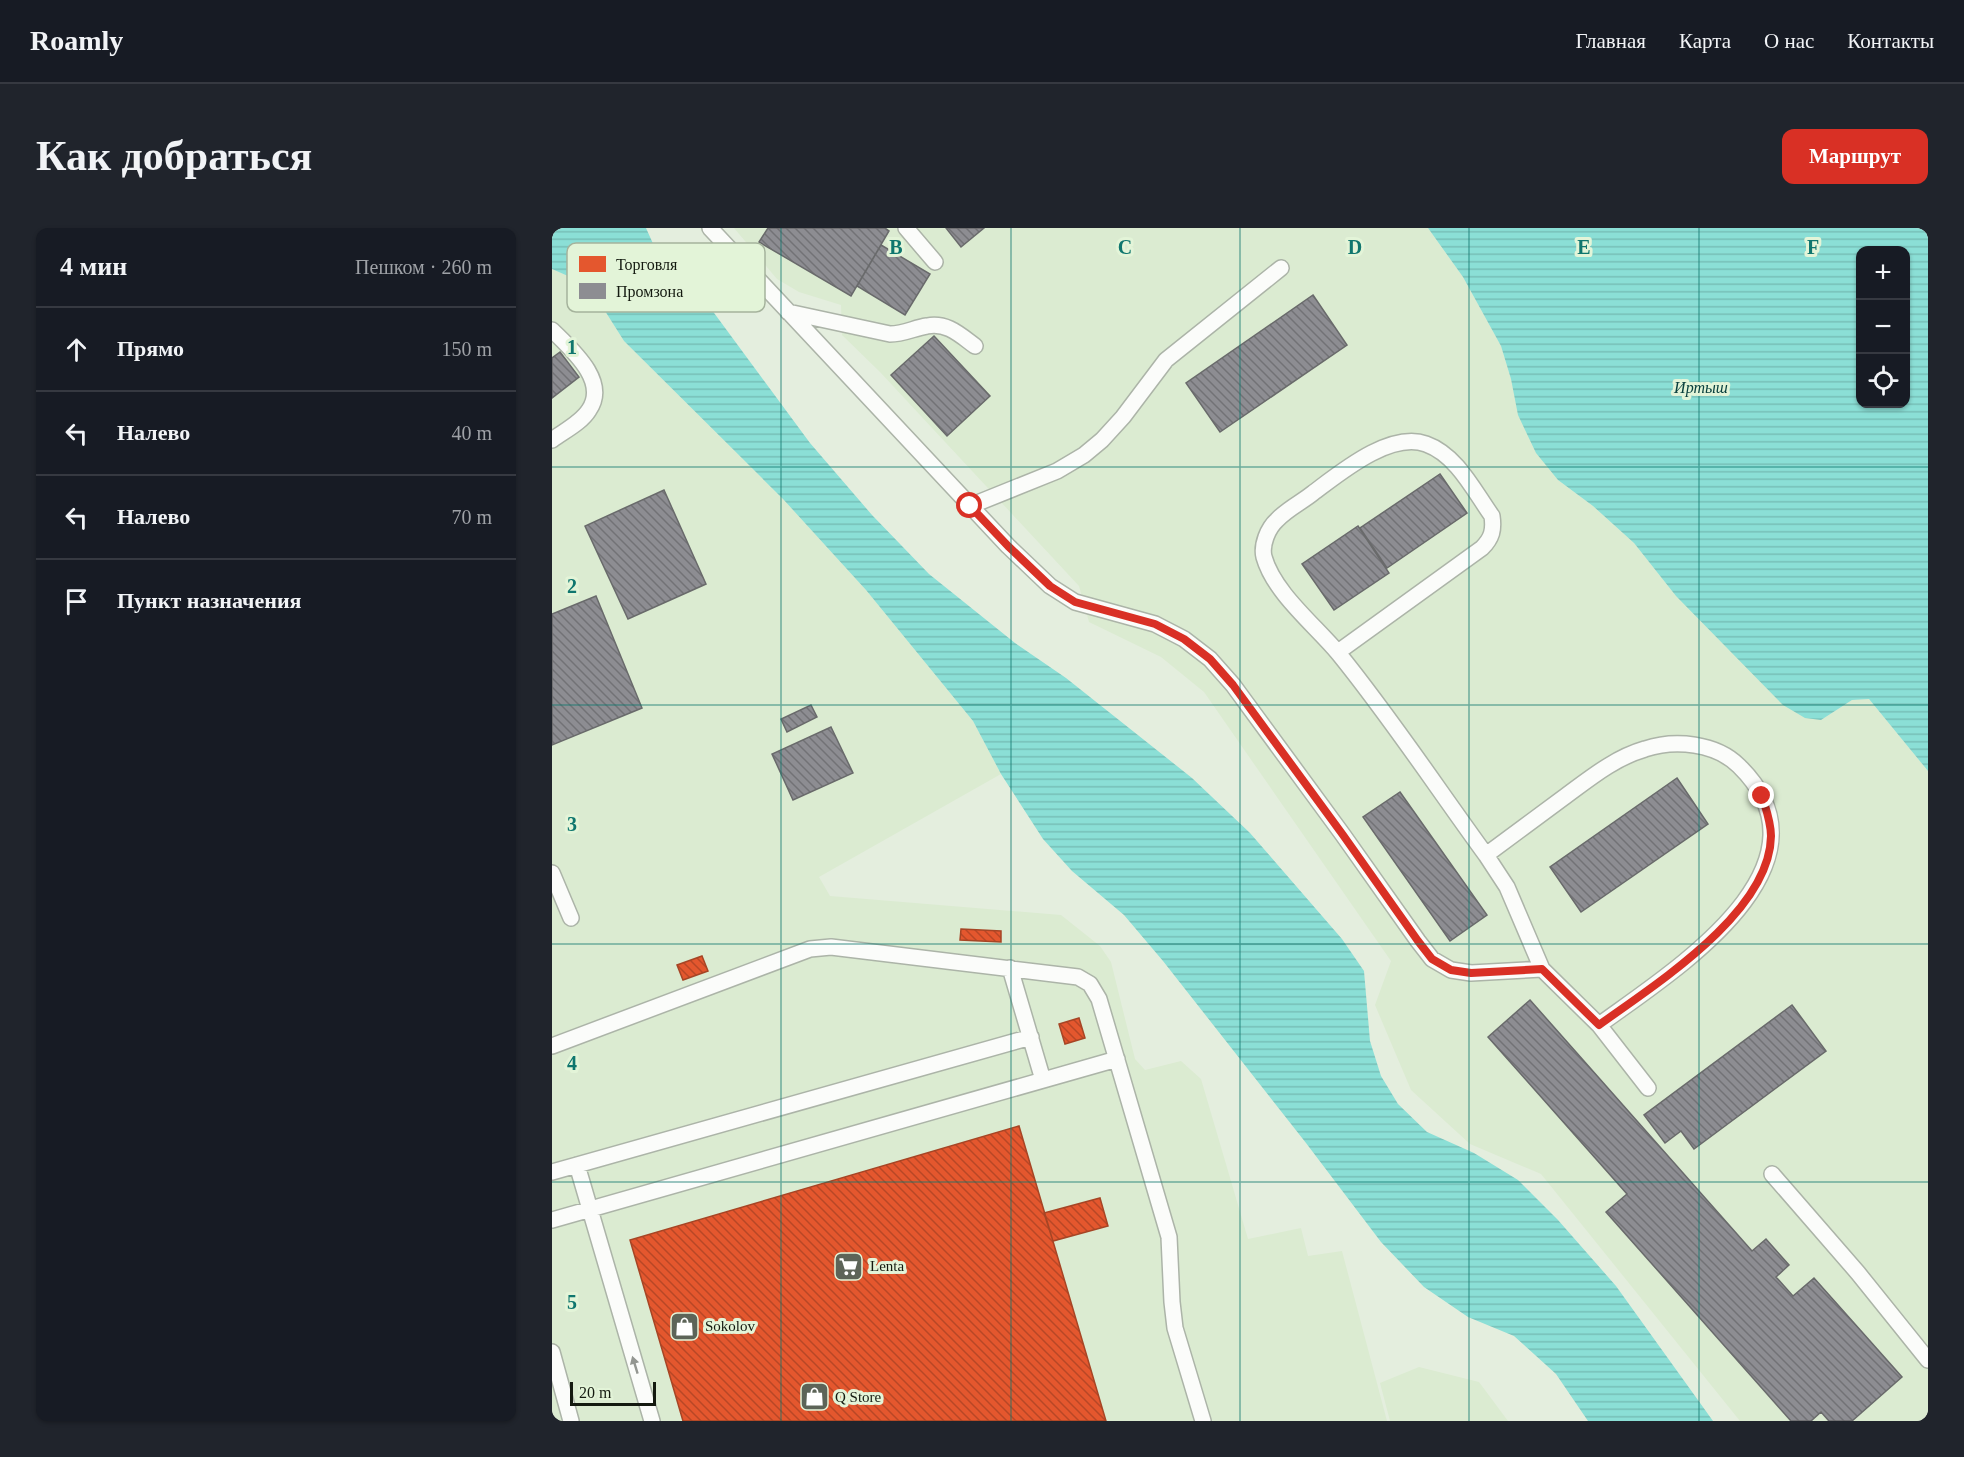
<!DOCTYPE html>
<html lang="ru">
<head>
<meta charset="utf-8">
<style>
  :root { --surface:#171b24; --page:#20242c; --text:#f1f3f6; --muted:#9ea1a6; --line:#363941; --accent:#d93025 }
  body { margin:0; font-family:Georgia,serif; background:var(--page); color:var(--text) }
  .controls { position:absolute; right:18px; top:18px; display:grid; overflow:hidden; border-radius:12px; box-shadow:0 2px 4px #0004 }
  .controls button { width:54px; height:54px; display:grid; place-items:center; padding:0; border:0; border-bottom:2px solid var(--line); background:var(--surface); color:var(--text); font:30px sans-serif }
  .scale { position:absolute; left:18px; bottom:15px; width:86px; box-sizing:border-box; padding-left:6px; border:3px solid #141a10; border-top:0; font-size:16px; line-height:21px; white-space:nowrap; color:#141a10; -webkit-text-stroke:4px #e3f4d8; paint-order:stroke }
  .stop { position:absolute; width:18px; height:18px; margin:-14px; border:4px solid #d93025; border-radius:50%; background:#fff }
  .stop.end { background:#d93025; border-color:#fff; box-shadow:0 2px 6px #0008 }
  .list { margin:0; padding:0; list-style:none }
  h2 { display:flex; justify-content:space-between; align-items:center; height:78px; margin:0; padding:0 24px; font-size:26px }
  h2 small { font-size:20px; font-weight:400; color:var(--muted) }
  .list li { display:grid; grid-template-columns:39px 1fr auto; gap:18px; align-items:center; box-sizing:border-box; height:84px; padding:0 24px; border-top:2px solid var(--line) }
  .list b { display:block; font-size:22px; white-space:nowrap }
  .list em { font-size:20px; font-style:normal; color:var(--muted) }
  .icon { flex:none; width:33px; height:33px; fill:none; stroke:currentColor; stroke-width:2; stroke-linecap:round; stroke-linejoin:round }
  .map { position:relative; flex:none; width:1376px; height:1193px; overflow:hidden; border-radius:12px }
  header { display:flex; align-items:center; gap:36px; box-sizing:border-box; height:84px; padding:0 30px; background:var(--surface); border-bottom:2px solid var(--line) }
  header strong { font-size:28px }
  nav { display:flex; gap:33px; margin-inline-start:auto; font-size:21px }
  .intro { display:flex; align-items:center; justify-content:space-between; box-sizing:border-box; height:144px; padding:0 36px }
  h1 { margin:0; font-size:42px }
  .button { padding:15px 27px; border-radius:12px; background:var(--accent); color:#fff; font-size:21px; font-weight:700 }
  main { display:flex; gap:36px; padding:0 36px }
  aside { flex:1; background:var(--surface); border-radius:12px; box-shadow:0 2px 4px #0004 }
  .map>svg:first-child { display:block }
  .built { fill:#dbebd1 }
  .water { fill:url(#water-rules); fill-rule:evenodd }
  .shops { fill:url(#shops-back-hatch); stroke:#a64525; stroke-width:1.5 }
  .industry { fill:url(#industry-back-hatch); stroke:#696a6b; stroke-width:1.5 }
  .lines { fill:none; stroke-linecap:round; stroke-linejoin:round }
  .service-casing { stroke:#acb4a8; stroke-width:18 }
  .service { stroke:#fbfcfa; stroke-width:15 }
  .oneway { fill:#939691 }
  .route { stroke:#d93025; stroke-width:8 }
  .grid { fill:none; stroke:#0f766e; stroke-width:1.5; stroke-opacity:0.55 }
  .labels { text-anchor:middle; stroke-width:6; stroke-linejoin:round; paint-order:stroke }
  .poi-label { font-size:15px; fill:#141a10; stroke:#e3f4d8; text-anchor:start }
  .water-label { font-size:16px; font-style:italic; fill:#09403e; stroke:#e3f4d8 }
  .key { fill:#e3f4d8; stroke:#a5b39c; stroke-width:1.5 }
  .key-label { font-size:16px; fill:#141a10 }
  .grid-label { font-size:20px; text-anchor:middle; font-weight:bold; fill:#0f766e; stroke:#e3f4d8; stroke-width:6; stroke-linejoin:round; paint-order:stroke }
</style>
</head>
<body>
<header>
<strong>Roamly</strong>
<nav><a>Главная</a><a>Карта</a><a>О нас</a><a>Контакты</a></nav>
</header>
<div class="intro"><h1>Как добраться</h1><a class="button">Маршрут</a></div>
<main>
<aside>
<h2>4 мин<small>Пешком · 260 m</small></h2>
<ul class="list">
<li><svg class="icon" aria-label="ahead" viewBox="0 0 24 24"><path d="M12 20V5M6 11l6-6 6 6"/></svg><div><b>Прямо</b></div><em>150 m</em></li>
<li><svg class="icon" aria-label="left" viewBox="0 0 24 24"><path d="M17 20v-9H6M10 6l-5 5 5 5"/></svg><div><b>Налево</b></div><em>40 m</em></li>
<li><svg class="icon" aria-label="left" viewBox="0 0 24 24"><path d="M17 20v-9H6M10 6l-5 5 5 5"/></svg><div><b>Налево</b></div><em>70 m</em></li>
<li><svg class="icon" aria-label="arrive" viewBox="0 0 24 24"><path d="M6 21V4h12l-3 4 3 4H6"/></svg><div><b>Пункт назначения</b></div></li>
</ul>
</aside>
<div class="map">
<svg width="1376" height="1193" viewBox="0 0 1376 1193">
  <defs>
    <pattern id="water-rules" width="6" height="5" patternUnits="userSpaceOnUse" patternTransform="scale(1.5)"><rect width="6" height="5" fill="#8bdfd6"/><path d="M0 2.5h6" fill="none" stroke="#77bfb7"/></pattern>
    <pattern id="shops-back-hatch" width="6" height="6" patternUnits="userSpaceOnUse" patternTransform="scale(1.5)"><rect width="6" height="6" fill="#e4572e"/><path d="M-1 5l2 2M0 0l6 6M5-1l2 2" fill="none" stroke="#b84726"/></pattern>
    <pattern id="industry-back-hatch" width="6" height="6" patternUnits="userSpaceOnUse" patternTransform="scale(1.5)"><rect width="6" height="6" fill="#8d8d92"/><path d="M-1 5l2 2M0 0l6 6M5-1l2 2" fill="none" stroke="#727276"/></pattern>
  </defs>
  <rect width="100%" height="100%" fill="#e4eede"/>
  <!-- built -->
  <path class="built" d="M182 0H876L911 49 949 118 959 151 1006 252 1041 278 1082 315 1124 368 1151 394 1269 492 1300 472 1317 471 1376 543V1193H1188L989 946 918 916 859 862 823 777 839 733 652 464 609 429 537 394 527 358 328 144 290 107 289 77 247 64 225 51Z
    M0 41 25 52 53 83 72 113 231 271 314 362 421 493 449 546 267 649 278 668 509 687 548 718 559 734 583 831 593 842 629 833 649 851 696 1011 749 1000 756 1028 790 1023 835 1193H0Z
    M867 1139 927 1154 956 1193H838L828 1155Z"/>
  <!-- water -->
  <path class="water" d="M0 0H94L107 29 140 55 258 215 320 287 377 346 463 415 514 450 640 550 698 605 790 711 812 743 818 813 829 848 846 876 875 904 922 925 966 952 1006 992 1064 1058 1161 1193H1036L1004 1146 962 1108 916 1089 872 1059 829 1014 754 915 611 733 572 687 520 643 491 611 449 546 421 493 314 362 231 271 72 113 53 83 25 52 0 41Z
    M876 0H1376V543L1317 471 1300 472 1269 492 1253 490 1231 477 1124 368 1082 315 1041 278 1006 252 984 225 966 187 959 151 949 118 911 49ZM1354 22V176H1308V22Z"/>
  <!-- shops -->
  <path class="shops" d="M409 701 449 703V714L408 712Z
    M150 728 156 743 131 752 125 737Z
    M527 790 533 810 513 816 507 796Z
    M467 898 554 1193H131L78 1012Z
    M548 970 556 998 501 1013 492 985Z"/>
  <!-- industry -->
  <path class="industry" d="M216 0H333L337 3 299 68 207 14Z
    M394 0H432L409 19Z
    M329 17 378 46 353 87 305 58Z
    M761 67 795 117 668 204 634 155Z
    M382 108 438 168 395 208 339 147Z
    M8 124 27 149 0 170V130Z
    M888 246 915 285 835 340 808 300Z
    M112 262 154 356 76 391 33 298Z
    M806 298 837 345 782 382 750 336Z
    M44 368 90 480 0 517V386Z
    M259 477 265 489 235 504 229 491Z
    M279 499 301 545 241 572 220 526Z
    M1125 550 1156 596 1029 684 998 639Z
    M848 564 935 687 898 713 811 589Z
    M978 772 1200 1023 1214 1011 1237 1037 1224 1049 1241 1068 1262 1050 1350 1149 1300 1193H1277L1269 1184 1259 1193H1239L1054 984 1075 966 936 809Z
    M1240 777 1274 823 1142 921 1129 903 1113 915 1092 887Z"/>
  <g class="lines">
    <defs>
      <path id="service" d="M158 0 456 318 498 358 523 374 603 396 632 411 658 431 681 457 791 607 866 713 880 731 899 742 919 745 990 741 1047 797 1096 860
        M354 0 383 34
        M236 84 338 106C352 106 362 100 375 98 395 94 408 107 423 118
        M0 102C19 121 57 153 37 182 29 195 12 203 0 212
        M418 278 505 243 532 227 550 212 571 189 614 132 729 40
        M786 424 930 320C940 310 942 302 940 288 922 263 905 227 874 216 838 203 788 245 761 265 750 274 735 281 725 292 716 300 709 317 712 329 722 365 764 398 787 426 839 490 885 560 934 627L955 659 990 741
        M934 627C960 608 985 589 1011 570 1037 551 1062 530 1093 521 1123 511 1164 515 1187 538 1290 639 1118 745 1047 797
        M0 645 19 690
        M458 740 491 852
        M0 818 258 721 279 719 526 749 538 756 547 771 617 1009 620 1074 623 1100 651 1193
        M25 937 100 1193
        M0 944 479 809
        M1220 946 1306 1045 1376 1132
        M0 992 565 831
        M0 1124 19 1193"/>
    </defs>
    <!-- service casing -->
    <use href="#service" class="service-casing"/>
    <!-- service -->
    <use href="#service" class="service"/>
  </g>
  <!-- one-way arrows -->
  <defs><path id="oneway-solid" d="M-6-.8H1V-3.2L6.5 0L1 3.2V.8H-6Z" transform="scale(1.5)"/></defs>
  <use class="oneway" href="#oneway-solid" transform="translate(83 1137) rotate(-107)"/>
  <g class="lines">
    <!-- route -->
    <path class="route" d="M418 278 456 318 498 358 523 374 603 396 632 411 658 431 681 457 791 607 866 713 880 731 899 742 919 745 990 741 1047 797C1102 757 1218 685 1219 608 1219 594 1214 581 1210 568"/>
  </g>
  <!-- grid -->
  <path class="grid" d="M229 0V1193M459 0V1193M688 0V1193M917 0V1193M1147 0V1193M0 239H1376M0 477H1376M0 716H1376M0 954H1376"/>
  <!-- icons -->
  <defs>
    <symbol id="supermarket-square" viewBox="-11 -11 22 22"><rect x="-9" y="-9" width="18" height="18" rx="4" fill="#5d6458" stroke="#e3f4d8"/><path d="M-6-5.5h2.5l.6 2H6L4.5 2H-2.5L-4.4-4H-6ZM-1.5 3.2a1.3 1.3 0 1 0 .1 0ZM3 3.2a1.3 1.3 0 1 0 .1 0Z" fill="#fff"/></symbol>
    <symbol id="shop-square" viewBox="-11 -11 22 22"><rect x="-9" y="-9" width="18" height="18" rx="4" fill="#5d6458" stroke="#e3f4d8"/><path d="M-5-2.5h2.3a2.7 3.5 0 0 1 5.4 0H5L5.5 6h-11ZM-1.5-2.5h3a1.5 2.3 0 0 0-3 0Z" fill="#fff"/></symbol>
  </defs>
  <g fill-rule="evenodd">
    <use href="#supermarket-square" x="280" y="1022" width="33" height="33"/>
    <use href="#shop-square" x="116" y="1082" width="33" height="33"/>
    <use href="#shop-square" x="246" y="1152" width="33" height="33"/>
  </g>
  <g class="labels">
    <!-- poi labels -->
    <g class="poi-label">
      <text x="318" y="1043">Lenta</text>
      <text x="153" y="1103">Sokolov</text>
      <text x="283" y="1174">Q Store</text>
    </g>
    <!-- water labels -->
    <g class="water-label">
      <text x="1149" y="165">Иртыш</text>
    </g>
  </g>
  <!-- legend -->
  <rect x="15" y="15" width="198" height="69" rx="9" class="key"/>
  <rect x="27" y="28" width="27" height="16" fill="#e4572e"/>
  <rect x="27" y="55" width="27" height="16" fill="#8d8d92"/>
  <g class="key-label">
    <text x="64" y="42">Торговля</text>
    <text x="64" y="69">Промзона</text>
  </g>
  <g class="grid-label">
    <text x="344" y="26">B</text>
    <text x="573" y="26">C</text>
    <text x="803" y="26">D</text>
    <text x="1032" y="26">E</text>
    <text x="1261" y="26">F</text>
    <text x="20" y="126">1</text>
    <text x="20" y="365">2</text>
    <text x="20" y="603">3</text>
    <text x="20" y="842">4</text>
    <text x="20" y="1081">5</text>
  </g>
</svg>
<div class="controls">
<button>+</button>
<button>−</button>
<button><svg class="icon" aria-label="locate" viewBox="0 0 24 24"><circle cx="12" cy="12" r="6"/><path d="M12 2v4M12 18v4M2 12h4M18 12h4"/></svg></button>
</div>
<div class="scale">20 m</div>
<div class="stop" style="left:418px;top:278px"></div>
<div class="stop end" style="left:1210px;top:568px"></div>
</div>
</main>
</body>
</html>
